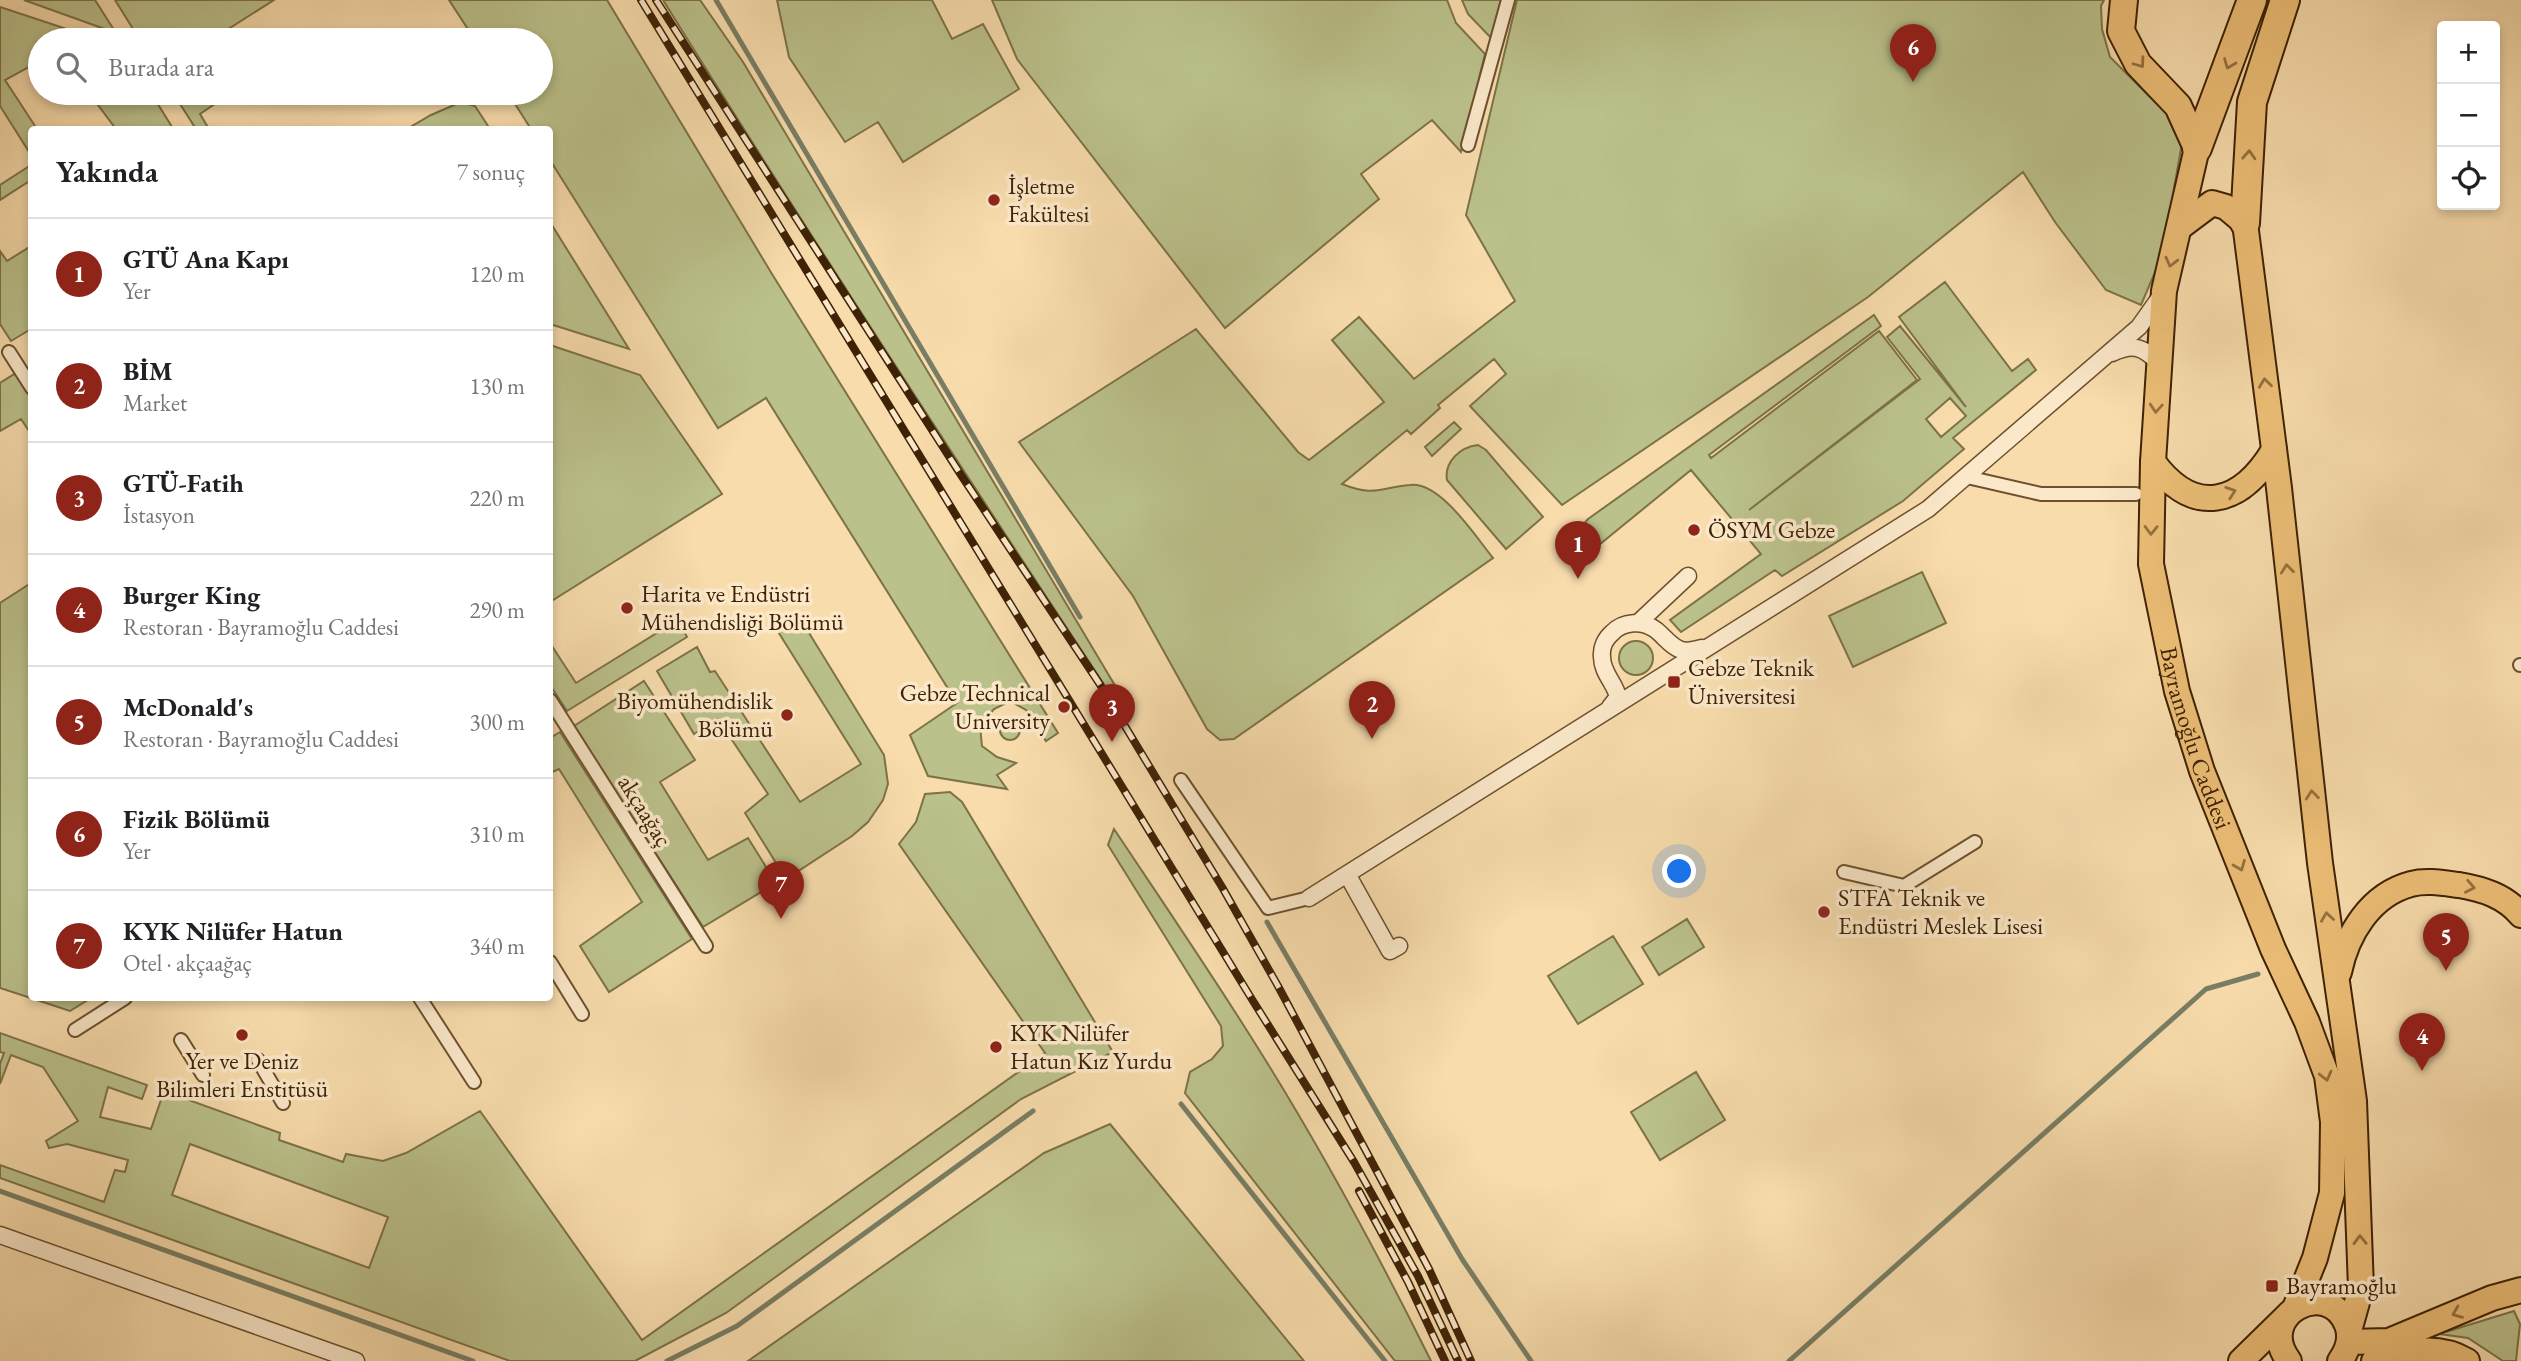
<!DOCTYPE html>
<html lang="tr">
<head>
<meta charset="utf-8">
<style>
  :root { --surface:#fff; --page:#f2f2f2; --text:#202124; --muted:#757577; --line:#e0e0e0; --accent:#8f2418 }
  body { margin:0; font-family:"EB Garamond",serif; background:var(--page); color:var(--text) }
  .controls { position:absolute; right:21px; top:21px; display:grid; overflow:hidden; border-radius:7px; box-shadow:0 4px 10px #0003 }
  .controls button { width:63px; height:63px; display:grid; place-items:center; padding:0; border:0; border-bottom:2px solid var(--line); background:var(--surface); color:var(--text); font:35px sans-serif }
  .you { position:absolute; left:1680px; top:872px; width:24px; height:24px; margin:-18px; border:5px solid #fff; border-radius:50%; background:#1a73e8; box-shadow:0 0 0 10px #1a73e833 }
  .badge { display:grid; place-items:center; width:46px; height:46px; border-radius:50%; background:var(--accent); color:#fff; font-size:23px; font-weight:700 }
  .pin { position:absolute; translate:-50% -58px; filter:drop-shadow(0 2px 4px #0008) }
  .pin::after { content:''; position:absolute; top:37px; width:24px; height:21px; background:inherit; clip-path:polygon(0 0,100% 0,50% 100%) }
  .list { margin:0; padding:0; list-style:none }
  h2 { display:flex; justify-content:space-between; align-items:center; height:91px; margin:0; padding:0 28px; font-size:30px }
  h2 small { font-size:23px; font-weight:400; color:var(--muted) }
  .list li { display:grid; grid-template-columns:46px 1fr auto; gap:21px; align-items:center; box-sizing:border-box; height:112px; padding:0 28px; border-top:2px solid var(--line) }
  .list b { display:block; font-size:26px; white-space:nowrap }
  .list p { margin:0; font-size:23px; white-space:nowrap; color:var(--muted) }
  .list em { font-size:23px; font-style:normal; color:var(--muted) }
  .icon { flex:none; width:38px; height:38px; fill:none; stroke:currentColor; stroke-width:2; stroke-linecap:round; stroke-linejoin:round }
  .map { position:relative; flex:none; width:2521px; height:1361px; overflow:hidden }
  .search { position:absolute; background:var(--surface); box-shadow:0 4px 10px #0003; left:28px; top:28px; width:525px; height:77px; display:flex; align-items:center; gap:18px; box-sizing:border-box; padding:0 24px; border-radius:38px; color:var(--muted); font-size:26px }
  .panel { position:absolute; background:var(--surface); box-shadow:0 4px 10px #0003; left:28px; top:126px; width:525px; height:875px; border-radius:7px }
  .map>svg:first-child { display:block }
  .green { fill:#bbc18b; stroke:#7d7248; stroke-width:2; fill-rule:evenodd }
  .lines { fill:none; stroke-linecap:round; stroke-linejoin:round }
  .stream { stroke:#787e65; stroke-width:5 }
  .pedestrian-casing { stroke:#6d502f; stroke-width:16 }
  .minor-casing { stroke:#6d502f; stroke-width:19 }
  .primary-casing { stroke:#3f2205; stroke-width:28 }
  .trunk-casing { stroke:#3f2205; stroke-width:30 }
  .motorway-casing { stroke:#3f2205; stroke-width:32 }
  .pedestrian { stroke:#fae8c9; stroke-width:12 }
  .minor { stroke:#fae8c9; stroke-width:16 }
  .primary { stroke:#ecbe76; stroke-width:24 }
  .trunk { stroke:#ecbe76; stroke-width:26 }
  .motorway { stroke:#ecbe76; stroke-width:28 }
  .rail-casing { stroke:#3f2205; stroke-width:8 }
  .rail { stroke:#fae8c9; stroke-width:5; stroke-dasharray:16; stroke-linecap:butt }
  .oneway { stroke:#96703e }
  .poi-dot { fill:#8f2418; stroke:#fae8c9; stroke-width:2.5 }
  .labels { text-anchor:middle; stroke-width:7; stroke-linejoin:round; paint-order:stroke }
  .poi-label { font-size:24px; fill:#3f2205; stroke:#fae8c9; text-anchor:start }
  .street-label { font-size:24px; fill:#3f2205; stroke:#fae8c9 }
</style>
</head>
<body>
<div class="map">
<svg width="2521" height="1361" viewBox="0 0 2521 1361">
  <rect width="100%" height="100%" fill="#f8dcac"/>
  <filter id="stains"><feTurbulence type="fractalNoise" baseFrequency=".00286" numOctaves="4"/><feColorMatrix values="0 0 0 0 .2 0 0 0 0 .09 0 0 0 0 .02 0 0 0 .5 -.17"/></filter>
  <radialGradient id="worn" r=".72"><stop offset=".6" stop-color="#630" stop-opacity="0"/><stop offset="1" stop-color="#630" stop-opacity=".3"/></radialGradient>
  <!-- green -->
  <path class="green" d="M24 0H95L116 33Z
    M115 0H274L211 40H140Z
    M449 0H607L772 274 1058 733 1046 741 1026 710 1010 701 994 709 980 726 982 746 997 757 1016 763 997 775 1007 789 928 776 910 735 957 703 766 398 718 428 550 160V130L531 129 508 93H541V40H475Z
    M663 0H700L743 62 1129 709 1123 713C967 477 812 240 663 0Z
    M777 0H932L952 39 983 24 1019 89 903 162 878 122 845 142 789 57Z
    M992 0H1447L1456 23 1485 54 1461 152 1432 120 1361 174 1379 199 1225 328 1017 59Z
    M1462 0H1501L1492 39 1468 14Z
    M1517 0H2104L2101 6 2102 29 2110 57 2167 114 2182 143 2162 256 2141 305 2106 290 2055 222 2023 172 1868 297 1562 505 1470 406 1506 374 1494 359 1438 405 1440 408 1411 434 1407 430 1342 484C1375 497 1378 488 1410 485 1440 481 1476 537 1493 558L1234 739 1220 740 1207 729 1133 596 1019 442 1196 329 1298 452 1309 460 1384 402 1332 340 1359 317 1414 379 1515 301 1466 215Z
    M0 7 100 40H40V61L5 80 37 129 32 130 31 155 0 106Z
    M89 93H151L172 127 167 130 116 129Z
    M173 93H222L225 97 200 114 209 129H196Z
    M461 102 475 106 490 129H407L431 115Z
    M31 165V180L0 200V185Z
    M550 222 629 349 550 324Z
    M31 246V329L11 341 0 324V251L7 261Z
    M1945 282 2012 371 2028 359 2036 370 1953 438 1964 449 1903 501 1782 576 1775 570 1681 632 1670 620 1761 554 1691 470 1594 549 1580 528 1588 519 1874 315 1881 326 1709 455 1711 458 1879 331 1917 380 1749 510 1920 379 1887 337 1900 326 1966 407 1899 317ZM1950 398 1966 416 1941 437 1926 419Z
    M550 345 640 375 722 494 550 602Z
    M16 373 31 399V434L21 419 0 431V383Z
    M1454 422 1461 429 1432 456 1425 447Z
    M1478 445 1486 450 1543 517 1506 549 1447 480C1444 462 1460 447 1478 445Z
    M1922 572 1946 623 1853 667 1829 616Z
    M31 583 32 998H91L70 1011 0 988V603Z
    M798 615 884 755 888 784 883 800 868 822 852 836 786 879 745 813 768 794 718 719 694 734 657 671 697 647 710 672 715 671 800 802 861 764 777 630Z
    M678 620 687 637 567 711 550 685V643L576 683Z
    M1619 658a17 17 0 1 1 34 0a17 17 0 1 1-34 0Z
    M644 681 695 760 660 782 708 860 748 838 776 883 703 927 574 726Z
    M1000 730a10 10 0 1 1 20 0a10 10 0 1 1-20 0Z
    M560 732 692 939 609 992 580 946 642 902 559 769 550 773V738Z
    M950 792 962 802 1113 1052 1021 1099 726 1313 635 1361H510L0 1178V1165L104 1202 115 1170 125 1172 128 1160 67 1144 49 1148 46 1141 78 1121 43 1067 11 1055 0 1084V1064L4 1053 0 1052V1033L147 1085 142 1099 108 1087 100 1117 151 1129 164 1091 280 1133 279 1140 343 1162 346 1154 383 1161 406 1153 480 1111 642 1340 1045 1053 899 844 916 822 925 794ZM190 1144 388 1217 369 1268 172 1195Z
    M1114 829C1160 898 1207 967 1251 1037 1317 1141 1376 1250 1431 1361H1395L1185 1093 1190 1072 1212 1059 1223 1046 1221 1026 1108 845Z
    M1687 919 1704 947 1659 975 1642 947Z
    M1613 936 1643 984 1578 1024 1548 976Z
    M1696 1072 1725 1120 1660 1160 1631 1112Z
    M1110 1124 1304 1361H748L1044 1153Z
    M2514 1311 2520 1324 2516 1361H2503L2468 1338 2439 1334Z"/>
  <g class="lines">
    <!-- stream -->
    <path class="stream" d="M716 0 1080 617
      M1267 922 1462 1259 1531 1361
      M1181 1104 1385 1361
      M0 1191 473 1361
      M667 1361 737 1326 1033 1111
      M1789 1361 2206 989 2258 974"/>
    <defs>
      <path id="pedestrian" d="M1468 145 1508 0
        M9 352 32 388
        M1967 477 2041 494H2136
        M2520 665H2521
        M550 700 706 946
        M1181 780 1268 908 1309 898
        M1844 872 1904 886 1975 842
        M550 962 582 1014
        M420 998 474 1082
        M75 1030 125 998
        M181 1040 203 1075
        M258 1060 283 1103"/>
      <path id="minor" d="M2112 353C2134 343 2143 347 2159 363
        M1638 623 1688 576
        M1610 707 1618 697C1615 683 1602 673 1602 657 1601 648 1605 639 1612 633 1623 621 1643 620 1656 630 1665 637 1670 646 1681 650 1688 652 1695 650 1702 648
        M1347 874 1390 951 1399 946
        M1309 898 1928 509 2139 327 2161 296
        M0 1235 356 1361"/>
      <g id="primary">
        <path id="s1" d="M2197 148 2164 291 2153 462 2151 564 2177 691 2202 771 2273 949 2307 1022 2327 1076 2333 1122 2332 1193 2315 1258 2295 1308"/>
        <path d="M2180 227 2212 203 2226 207 2245 223 2279 488 2320 863 2354 1101 2361 1288 2349 1331"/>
        <path d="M2153 462C2194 517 2240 506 2274 450"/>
        <path d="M2339 972C2347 934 2370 895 2411 884 2426 880 2443 883 2459 885 2483 889 2505 896 2521 915"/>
        <path d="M2349 1342 2389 1341 2492 1298 2521 1290"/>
        <path d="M2241 1361 2286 1317"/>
        <path d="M2289 1361C2254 1315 2328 1276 2347 1325 2352 1338 2348 1350 2340 1361"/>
        <path d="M2374 1361C2406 1352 2436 1343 2467 1361"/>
      </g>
      <path id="trunk" d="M2124 0 2121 31 2138 64 2178 106 2197 148"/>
      <path id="motorway" d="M2197 148 2252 0
        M2245 223 2252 102 2285 0"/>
    </defs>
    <!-- pedestrian casing -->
    <use href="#pedestrian" class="pedestrian-casing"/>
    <!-- minor casing -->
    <use href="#minor" class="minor-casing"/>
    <!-- primary casing -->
    <use href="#primary" class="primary-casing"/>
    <!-- trunk casing -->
    <use href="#trunk" class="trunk-casing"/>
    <!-- motorway casing -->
    <use href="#motorway" class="motorway-casing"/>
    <!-- pedestrian -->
    <use href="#pedestrian" class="pedestrian"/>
    <!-- minor -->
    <use href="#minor" class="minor"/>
    <!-- primary -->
    <use href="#primary" class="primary"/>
    <!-- trunk -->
    <use href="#trunk" class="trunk"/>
    <!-- motorway -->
    <use href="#motorway" class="motorway"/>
    <defs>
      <path id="rail" d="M641 0 1253 1001 1354 1162 1418 1276 1458 1361
        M656 0 961 475 1099 683 1222 887 1278 986 1429 1269 1471 1361
        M1359 1191 1408 1282 1445 1361"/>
    </defs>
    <!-- rail casing -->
    <use href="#rail" class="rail-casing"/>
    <!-- rail -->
    <use href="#rail" class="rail"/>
  </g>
  <!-- one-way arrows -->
  <defs><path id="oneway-chevron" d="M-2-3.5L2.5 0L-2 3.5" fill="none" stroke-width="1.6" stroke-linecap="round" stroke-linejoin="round" transform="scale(1.75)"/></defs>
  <g class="oneway">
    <use href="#oneway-chevron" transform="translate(2140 63) rotate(54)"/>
    <use href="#oneway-chevron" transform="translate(2229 64) rotate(111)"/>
    <use href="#oneway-chevron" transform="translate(2249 155) rotate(-87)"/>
    <use href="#oneway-chevron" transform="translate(2171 262) rotate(104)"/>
    <use href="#oneway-chevron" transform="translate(2265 383) rotate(-97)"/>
    <use href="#oneway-chevron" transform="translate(2156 408) rotate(94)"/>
    <use href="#oneway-chevron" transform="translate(2231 492) rotate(-19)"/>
    <use href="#oneway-chevron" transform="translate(2151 530) rotate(91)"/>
    <use href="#oneway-chevron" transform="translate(2287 569) rotate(-96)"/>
    <use href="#oneway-chevron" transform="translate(2312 795) rotate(-96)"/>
    <use href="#oneway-chevron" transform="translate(2240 866) rotate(68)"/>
    <use href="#oneway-chevron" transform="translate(2470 887) rotate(11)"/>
    <use href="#oneway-chevron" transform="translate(2327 917) rotate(-98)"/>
    <use href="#oneway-chevron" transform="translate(2326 1076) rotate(76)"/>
    <use href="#oneway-chevron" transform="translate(2360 1240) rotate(-91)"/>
    <use href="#oneway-chevron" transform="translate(2457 1313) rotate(158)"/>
  </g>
  <!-- markers -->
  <g class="poi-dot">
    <circle cx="994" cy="200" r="7"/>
    <circle cx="1694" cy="530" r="7"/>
    <circle cx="627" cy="608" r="7"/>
    <rect x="1667" y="675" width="14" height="14" rx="3.5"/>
    <circle cx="1064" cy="707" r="7"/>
    <circle cx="787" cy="715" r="7"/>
    <circle cx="1824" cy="912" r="7"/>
    <circle cx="242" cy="1035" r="7"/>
    <circle cx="996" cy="1047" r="7"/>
    <rect x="2265" y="1279" width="14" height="14" rx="3.5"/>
  </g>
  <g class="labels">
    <!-- poi labels -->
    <g class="poi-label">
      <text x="1008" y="194">İşletme<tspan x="1008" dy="28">Fakültesi</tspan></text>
      <text x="1708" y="538">ÖSYM Gebze</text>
      <text x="641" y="602">Harita ve Endüstri<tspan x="641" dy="28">Mühendisliği Bölümü</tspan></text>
      <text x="1688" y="676">Gebze Teknik<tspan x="1688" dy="28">Üniversitesi</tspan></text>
      <text x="1050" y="701" text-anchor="end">Gebze Technical<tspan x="1050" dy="28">University</tspan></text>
      <text x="773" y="709" text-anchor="end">Biyomühendislik<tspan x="773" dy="28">Bölümü</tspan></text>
      <text x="1838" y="906">STFA Teknik ve<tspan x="1838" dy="28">Endüstri Meslek Lisesi</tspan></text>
      <text x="1010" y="1041">KYK Nilüfer<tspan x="1010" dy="28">Hatun Kız Yurdu</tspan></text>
      <text x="242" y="1069" text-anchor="middle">Yer ve Deniz<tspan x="242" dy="28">Bilimleri Enstitüsü</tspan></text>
      <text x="2286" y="1294">Bayramoğlu</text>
    </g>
    <!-- street labels -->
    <g class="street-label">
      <text dy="8" stroke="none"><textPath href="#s1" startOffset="600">Bayramoğlu Caddesi</textPath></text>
      <text transform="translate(645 811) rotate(58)" y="8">akçaağaç</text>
    </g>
  </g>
  <rect width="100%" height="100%" filter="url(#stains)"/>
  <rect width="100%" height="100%" fill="url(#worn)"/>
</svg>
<div class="controls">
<button>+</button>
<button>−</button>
<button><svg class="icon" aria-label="locate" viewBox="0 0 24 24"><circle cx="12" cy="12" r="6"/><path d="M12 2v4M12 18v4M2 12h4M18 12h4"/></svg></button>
</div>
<div class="you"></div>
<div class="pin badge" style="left:1578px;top:579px">1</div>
<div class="pin badge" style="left:1372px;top:739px">2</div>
<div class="pin badge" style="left:1112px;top:742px">3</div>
<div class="pin badge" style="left:2422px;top:1071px">4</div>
<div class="pin badge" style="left:2446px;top:971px">5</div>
<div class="pin badge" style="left:1913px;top:82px">6</div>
<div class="pin badge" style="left:781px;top:919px">7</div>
<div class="search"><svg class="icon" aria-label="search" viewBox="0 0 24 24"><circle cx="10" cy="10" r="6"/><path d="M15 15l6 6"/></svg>Burada ara</div>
<section class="panel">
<h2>Yakında<small>7 sonuç</small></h2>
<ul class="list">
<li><span class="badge">1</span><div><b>GTÜ Ana Kapı</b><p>Yer</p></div><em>120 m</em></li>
<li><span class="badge">2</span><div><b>BİM</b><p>Market</p></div><em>130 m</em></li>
<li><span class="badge">3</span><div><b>GTÜ-Fatih</b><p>İstasyon</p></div><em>220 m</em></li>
<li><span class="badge">4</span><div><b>Burger King</b><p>Restoran · Bayramoğlu Caddesi</p></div><em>290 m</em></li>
<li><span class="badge">5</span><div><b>McDonald's</b><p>Restoran · Bayramoğlu Caddesi</p></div><em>300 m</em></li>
<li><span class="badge">6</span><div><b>Fizik Bölümü</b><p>Yer</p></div><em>310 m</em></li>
<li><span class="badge">7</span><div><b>KYK Nilüfer Hatun</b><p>Otel · akçaağaç</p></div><em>340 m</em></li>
</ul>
</section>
</div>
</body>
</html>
